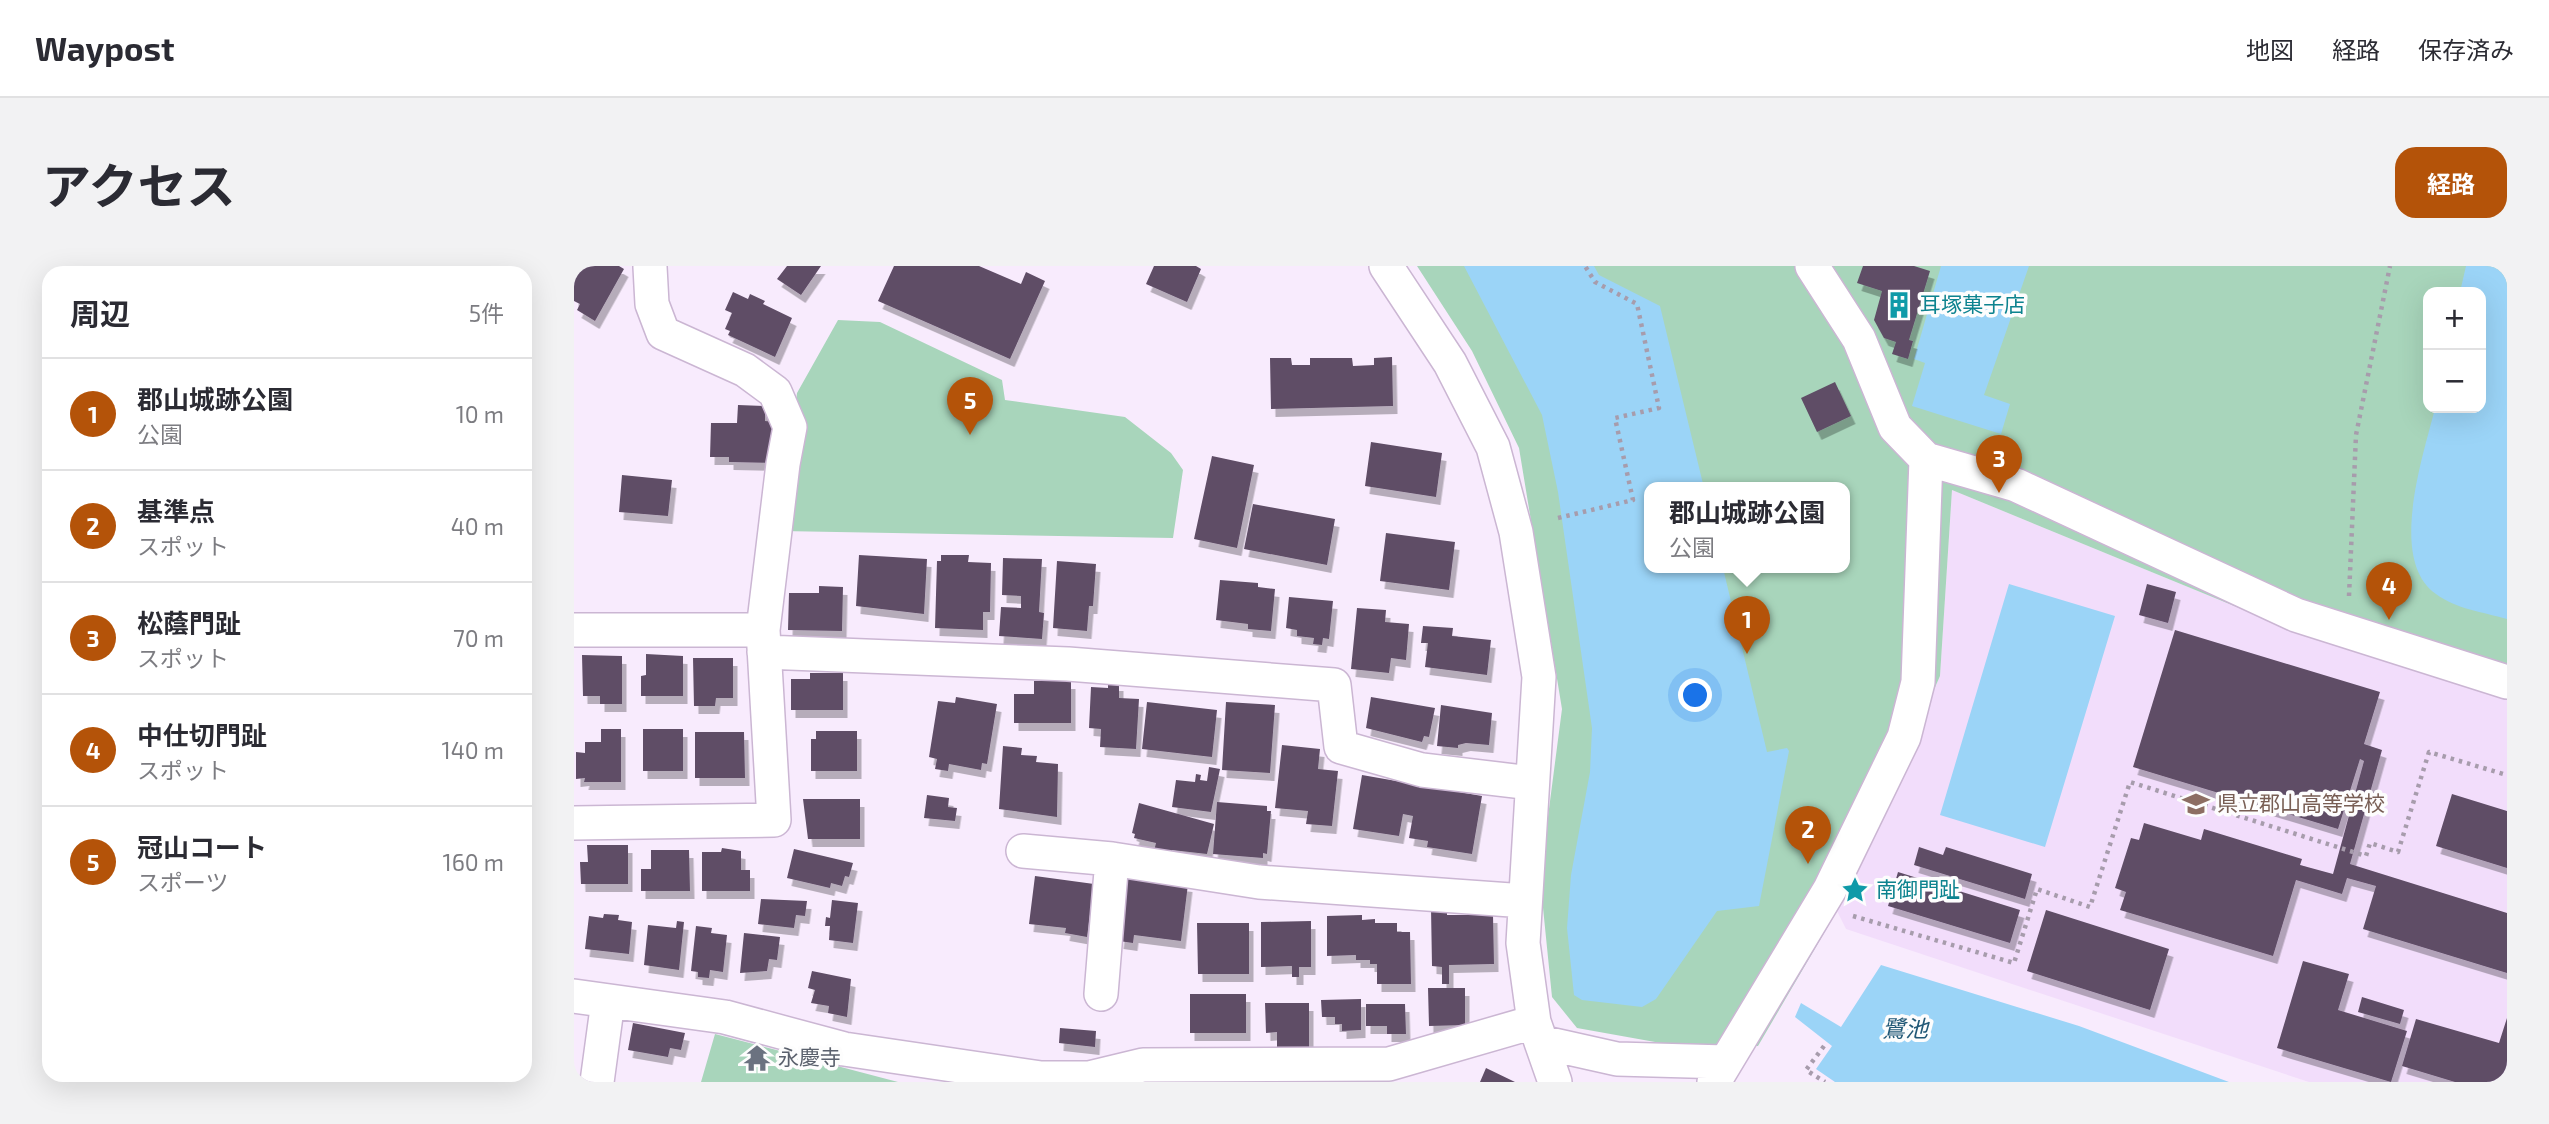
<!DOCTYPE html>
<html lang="ja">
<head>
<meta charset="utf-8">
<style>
  :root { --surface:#fff; --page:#f2f2f3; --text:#2b2b33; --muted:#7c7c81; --line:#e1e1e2; --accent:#b45309 }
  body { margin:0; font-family:"Exo 2","Noto Sans JP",sans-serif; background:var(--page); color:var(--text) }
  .controls { position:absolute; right:21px; top:21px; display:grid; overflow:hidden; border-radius:14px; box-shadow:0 7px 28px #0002 }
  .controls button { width:63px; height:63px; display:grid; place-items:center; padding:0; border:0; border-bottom:2px solid var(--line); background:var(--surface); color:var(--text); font:35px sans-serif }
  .you { position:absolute; left:1122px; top:430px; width:24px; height:24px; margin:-18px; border:5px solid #fff; border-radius:50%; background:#1a73e8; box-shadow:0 0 0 10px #1a73e833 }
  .badge { display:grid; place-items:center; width:46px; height:46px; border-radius:50%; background:var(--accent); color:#fff; font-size:23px; font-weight:700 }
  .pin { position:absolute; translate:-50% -58px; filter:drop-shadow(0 2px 4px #0008) }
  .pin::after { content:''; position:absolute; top:37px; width:24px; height:21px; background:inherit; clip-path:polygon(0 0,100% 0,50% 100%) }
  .popup { position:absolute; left:1070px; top:216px; width:206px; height:91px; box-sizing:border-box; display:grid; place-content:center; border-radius:14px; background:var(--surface); filter:drop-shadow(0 2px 5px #0005); font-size:23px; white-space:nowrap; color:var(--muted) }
  .popup b { font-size:26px; color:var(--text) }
  .popup::after { content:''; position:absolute; left:50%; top:100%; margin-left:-14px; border:14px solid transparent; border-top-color:var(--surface) }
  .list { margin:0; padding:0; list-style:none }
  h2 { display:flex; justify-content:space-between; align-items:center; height:91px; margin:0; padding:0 28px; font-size:30px }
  h2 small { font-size:23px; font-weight:400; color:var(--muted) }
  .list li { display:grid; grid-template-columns:46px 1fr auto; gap:21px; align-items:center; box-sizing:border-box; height:112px; padding:0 28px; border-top:2px solid var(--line) }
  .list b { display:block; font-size:26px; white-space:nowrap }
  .list p { margin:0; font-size:23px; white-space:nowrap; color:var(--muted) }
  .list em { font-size:23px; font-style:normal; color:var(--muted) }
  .map { position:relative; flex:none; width:1933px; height:816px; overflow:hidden; border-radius:21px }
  header { display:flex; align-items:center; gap:42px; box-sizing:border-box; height:98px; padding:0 35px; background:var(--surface); border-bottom:2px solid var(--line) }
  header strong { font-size:33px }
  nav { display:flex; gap:38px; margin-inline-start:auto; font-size:24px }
  .intro { display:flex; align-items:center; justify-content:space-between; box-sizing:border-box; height:168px; padding:0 42px }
  h1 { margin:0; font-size:49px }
  .button { padding:18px 32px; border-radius:21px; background:var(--accent); color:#fff; font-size:24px; font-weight:700 }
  main { display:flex; gap:42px; padding:0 42px }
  aside { flex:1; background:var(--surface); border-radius:21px; box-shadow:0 7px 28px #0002 }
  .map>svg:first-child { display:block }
  .built { fill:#f2ddfb }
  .green { fill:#a8d5bb; fill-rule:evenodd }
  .water { fill:#9bd4f7 }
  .building { fill:#5f4d66; filter:url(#shadow) }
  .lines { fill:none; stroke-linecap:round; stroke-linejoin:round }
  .minor-casing { stroke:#cbb6d3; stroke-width:36 }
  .path { stroke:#a79cac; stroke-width:4.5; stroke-dasharray:3.5 5; stroke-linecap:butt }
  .minor { stroke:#fff; stroke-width:33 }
  .labels { text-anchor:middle; stroke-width:7; stroke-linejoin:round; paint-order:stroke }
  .culture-label { font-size:21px; fill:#0d838f; stroke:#fdfdfd; text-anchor:start }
  .education-label { font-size:21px; fill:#785e54; stroke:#fdfdfd; text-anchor:start }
  .worship-label { font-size:21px; fill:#5b616d; stroke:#fdfdfd; text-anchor:start }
  .water-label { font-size:23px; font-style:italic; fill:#225977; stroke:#fdfdfd }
</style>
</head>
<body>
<header>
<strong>Waypost</strong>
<nav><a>地図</a><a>経路</a><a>保存済み</a></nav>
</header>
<div class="intro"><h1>アクセス</h1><a class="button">経路</a></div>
<main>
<aside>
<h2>周辺<small>5件</small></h2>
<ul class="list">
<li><span class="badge">1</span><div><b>郡山城跡公園</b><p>公園</p></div><em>10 m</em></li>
<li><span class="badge">2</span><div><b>基準点</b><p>スポット</p></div><em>40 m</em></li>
<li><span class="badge">3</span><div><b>松蔭門趾</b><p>スポット</p></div><em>70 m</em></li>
<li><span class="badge">4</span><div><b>中仕切門趾</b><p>スポット</p></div><em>140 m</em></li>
<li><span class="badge">5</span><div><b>冠山コート</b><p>スポーツ</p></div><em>160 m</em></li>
</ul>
</aside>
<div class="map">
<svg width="1933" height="816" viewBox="0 0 1933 816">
  <defs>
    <filter id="shadow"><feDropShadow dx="4.5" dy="8" stdDeviation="0" flood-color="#0004"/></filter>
  </defs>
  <rect width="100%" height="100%" fill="#f8ebfd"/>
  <!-- built -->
  <path class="built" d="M1378 224 1721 365 1933 430V816H1735L1272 663 1263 645 1366 410Z"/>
  <!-- green -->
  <path class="green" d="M843 0H1933V430L1721 365 1378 224 1366 410 1263 645 1184 780 1109 781 1003 762 978 731 966 612 988 443 945 182 898 85ZM1854 26H1907V142H1854ZM1075 222H1271V302H1075Z
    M264 54 306 56 428 114 431 134 551 151 597 187 609 204 599 272 207 265 223 127Z
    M141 768 324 816H127Z"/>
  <!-- water -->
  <path class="water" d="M890 0H1020L1025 9 1086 40 1130 222H1075V302H1149L1193 486 1213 482 1215 485 1185 640 1143 645 1082 733 1068 741 1008 734 1000 729 993 662 997 609 1016 506 1018 462 984 226 968 149Z
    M1367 0H1455L1410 129 1436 138 1427 168 1338 140 1351 97 1340 93Z
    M1892 0H1933V353C1909 346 1882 343 1862 328 1813 294 1850 188 1861 142H1907V26H1886Z
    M1435 318 1541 350 1471 581 1366 549Z
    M1307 699 1505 760 1655 816H1261L1242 803 1258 780 1221 751 1227 737 1267 761Z"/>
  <!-- building -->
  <path class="building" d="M0 0H45L50 3 21 55 3 44 6 38 0 35Z
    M213 0H247L227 29 203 13Z
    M320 0H405L447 18 452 6 471 15 436 93 304 35Z
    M580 0H622L627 3 613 36 572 18Z
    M1289 0H1340L1356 5 1335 74 1339 75 1334 93 1318 88 1322 76 1310 72 1300 54 1308 25 1283 17Z
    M159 26 174 33 176 28 191 35 189 38 218 52 201 91 154 69 156 65 151 63 158 47 151 44Z
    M818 91 819 140 697 143 696 92H717L718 99H736V92H778L779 100 800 99V92Z
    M1261 116 1277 150 1243 166 1227 132Z
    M164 139 191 140V155L201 156 200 197 155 196V191H136L137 157H163Z
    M797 176 868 187 862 231 791 220Z
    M638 190 680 199 663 282 620 273Z
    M48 209 98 214 94 250 45 246Z
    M679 238 761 253 753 299 670 283Z
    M812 267 881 276 875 324 806 315Z
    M285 289 353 293 350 348 282 340Z
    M367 289H395L394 296 417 297 416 346H409V364L361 362 363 295H367Z
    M429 292 468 293 465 346 470 347 468 373 425 370 427 341 447 342V330L428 329Z
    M483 295 522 298 519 340H515L513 365 479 362Z
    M646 314 684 317V321L701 323 697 365 674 363V358L642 354Z
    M1573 318 1602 326 1594 357 1565 349Z
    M245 320 269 321 268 365 214 364 215 327H245Z
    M715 331 759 335 755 373 749 372 748 379 739 378 740 372 723 370V364L712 362Z
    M783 342 812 344 811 356 835 358 832 394 817 392 815 407 777 403Z
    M849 360 879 362 878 370 917 374 913 409 851 401 854 377H847Z
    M1601 364 1806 426 1790 478 1808 484 1776 598 1933 647V707L1789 663 1802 620 1773 612 1768 628 1722 614 1699 690 1546 644 1552 626 1541 622 1557 572 1565 574 1570 557 1627 574 1630 563 1728 593 1726 599 1759 608 1790 495 1786 493 1764 563 1559 501Z
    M72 388 109 390V430H67V410L72 409Z
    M8 389 48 390V438H26V430H9Z
    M119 392H159V432H142L141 440H120Z
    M236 407H269V444H217V413H236Z
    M460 415H497V457H440V428H460Z
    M534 417H545V432L565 433 562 483 526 481 527 463 515 462 517 421 534 422Z
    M382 431 423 438 413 498 408 497 407 504 375 498 374 505 361 503 363 493 355 491 364 435 381 437Z
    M797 431 861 442 855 471 850 470 848 476 792 462Z
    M573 436 643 444 638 491 568 483Z
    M652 436 701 439 696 507 648 504Z
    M867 439 918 447 915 479 892 477 884 479V482L863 480Z
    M27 463H47V516H10L11 512 2 513V486L11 487V476H27Z
    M69 463H109V505H69Z
    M242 465H283V505H237V473H242Z
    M121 466H170L171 512H121Z
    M708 479 746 483 744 503 764 505 758 560 732 558 734 545 701 542Z
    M429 480 448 482 447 489 463 490 462 496 484 498 483 551 425 543Z
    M635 501 646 503 637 546 598 541 602 514 621 516 622 508 627 509 626 514 633 515Z
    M788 509 908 530 898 588 853 581 854 575 835 572 839 550 829 548 825 570 779 563Z
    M1878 528 1933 545V602L1862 580Z
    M353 529 375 532 374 541 383 542 381 555 350 552Z
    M229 533H286V573H234Z
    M643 536 693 540V545H697L693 588 689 587V592L639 588Z
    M565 537 640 558 633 588 598 584 597 589 580 585 582 577 560 572 561 568 558 567Z
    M13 579H54V618H7L6 596H14Z
    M1345 581 1369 589 1372 581 1458 608 1451 633 1340 599Z
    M148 582 167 585V604H176V625H128V586H147Z
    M220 583 279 597 275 611 271 610 268 620 257 617 256 622 213 612Z
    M77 584H115L116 625H67V603H77Z
    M1324 606 1446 644 1436 677 1314 640Z
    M461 610 520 618 513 671 491 667 492 662 455 658Z
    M553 611 614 618 607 675 560 669 559 677 545 675Z
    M187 633 233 635 231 650 222 649 220 662 184 658Z
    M258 634 284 637 279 677 255 674 256 660H251L252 651 256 652Z
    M857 642H873V649H919L920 698 875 699V718H868V701L858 700Z
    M1472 644 1595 683 1576 744 1453 705Z
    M30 648 45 649 44 654 58 656 55 688 11 683 15 650 29 652Z
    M788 649V654L801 653V657H823V666H836L837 718H803V698H796V694H782V689L753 690V650Z
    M103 655 110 656 105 704 70 699 74 659 102 662Z
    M737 655V701H725V711H718V700L687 701V656Z
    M623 657H675V708H624Z
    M122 660 138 662 137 667 153 669 149 706 136 704 135 712 124 711V706L117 705Z
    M170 667 206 671 203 694 195 693 193 705 166 707Z
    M1729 695 1775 708 1764 744 1833 765 1817 816 1703 782Z
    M238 705 277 713 273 751 254 747 255 740 237 737 241 724 234 722Z
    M854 722H891V759L855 760Z
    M616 728H672V767H616Z
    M1788 731 1830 744 1826 758 1784 746Z
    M787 733V764L768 765V758H761V751H748L747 734Z
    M691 737H735V781L703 784V766L692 767Z
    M792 738H831L832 768H813V760H792Z
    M1933 752V816H1881L1828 800 1842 753 1925 777Z
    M59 757 111 767 107 784 96 782 94 791 54 784Z
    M486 762 522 765 521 781 485 777Z
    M912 802 941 816H906Z"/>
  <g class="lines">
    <defs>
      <path id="minor" d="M812 0 876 97 919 181 942 266 965 411 949 677 960 756 981 816
        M1238 0 1285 73 1321 161 1352 193 1442 219 1722 349 1933 416
        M0 364H189
        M190 386 494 398 760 419 767 481 848 504 958 517
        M0 557 200 554 189 364 209 198 216 161 201 126 171 104 89 67 78 38 76 1
        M449 585 538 593 685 616 951 635
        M527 728 538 593
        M0 730 151 751 270 783 467 812H515L569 799 815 798 960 756
        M967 776 1043 793 1152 796
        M23 816 34 735
        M1140 816 1256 623 1330 471 1344 416 1352 193"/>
    </defs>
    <!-- minor casing -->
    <use href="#minor" class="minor-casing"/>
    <!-- path -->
    <path class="path" d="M984 252 1059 234 1041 152 1085 142 1063 38 1021 16 1011 0
      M1775 330 1782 169 1816 0
      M1279 650 1440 697 1463 623 1516 641 1556 516 1792 590 1796 577 1824 586 1855 486 1933 509
      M1250 780 1232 804 1251 816"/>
    <!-- minor -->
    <use href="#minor" class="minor"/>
  </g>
  <!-- icons -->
  <defs>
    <symbol id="building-bare" viewBox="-9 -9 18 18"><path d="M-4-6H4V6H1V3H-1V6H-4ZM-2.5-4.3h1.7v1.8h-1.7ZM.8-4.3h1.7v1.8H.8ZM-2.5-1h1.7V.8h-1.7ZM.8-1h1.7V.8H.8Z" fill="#0f9aa8" stroke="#fdfdfd" stroke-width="2.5" paint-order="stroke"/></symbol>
    <symbol id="school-bare" viewBox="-9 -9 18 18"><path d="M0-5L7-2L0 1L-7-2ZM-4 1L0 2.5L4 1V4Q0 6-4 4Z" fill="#8d6e63" stroke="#fdfdfd" stroke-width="2.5" paint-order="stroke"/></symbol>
    <symbol id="sight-bare" viewBox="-9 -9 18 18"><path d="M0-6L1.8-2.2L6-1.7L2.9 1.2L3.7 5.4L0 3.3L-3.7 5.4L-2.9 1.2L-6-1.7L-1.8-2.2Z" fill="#0f9aa8" stroke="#fdfdfd" stroke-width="2.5" paint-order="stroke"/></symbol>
    <symbol id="temple-bare" viewBox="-9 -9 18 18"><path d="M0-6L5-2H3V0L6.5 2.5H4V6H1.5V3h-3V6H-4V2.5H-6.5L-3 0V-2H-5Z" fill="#6b7280" stroke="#fdfdfd" stroke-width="2.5" paint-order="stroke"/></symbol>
  </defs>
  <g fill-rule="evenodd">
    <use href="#building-bare" x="1306" y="20" width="38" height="38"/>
    <use href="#school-bare" x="1603" y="519" width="38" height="38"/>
    <use href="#sight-bare" x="1262" y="605" width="38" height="38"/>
    <use href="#temple-bare" x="164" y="773" width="38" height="38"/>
  </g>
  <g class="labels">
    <!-- culture labels -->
    <g class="culture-label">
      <text x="1346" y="46">耳塚菓子店</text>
      <text x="1302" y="631">南御門趾</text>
    </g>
    <!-- education labels -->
    <g class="education-label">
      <text x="1643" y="545">県立郡山高等学校</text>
    </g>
    <!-- worship labels -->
    <g class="worship-label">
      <text x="204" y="799">永慶寺</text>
    </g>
    <!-- water labels -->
    <g class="water-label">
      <text x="1331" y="771">鷺池</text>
    </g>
  </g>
</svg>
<div class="controls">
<button>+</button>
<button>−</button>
</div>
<div class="you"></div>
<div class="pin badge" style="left:1173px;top:388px">1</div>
<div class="popup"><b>郡山城跡公園</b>公園</div>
<div class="pin badge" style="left:1234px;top:598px">2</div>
<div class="pin badge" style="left:1425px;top:227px">3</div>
<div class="pin badge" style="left:1815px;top:354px">4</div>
<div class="pin badge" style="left:396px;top:169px">5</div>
</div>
</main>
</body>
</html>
